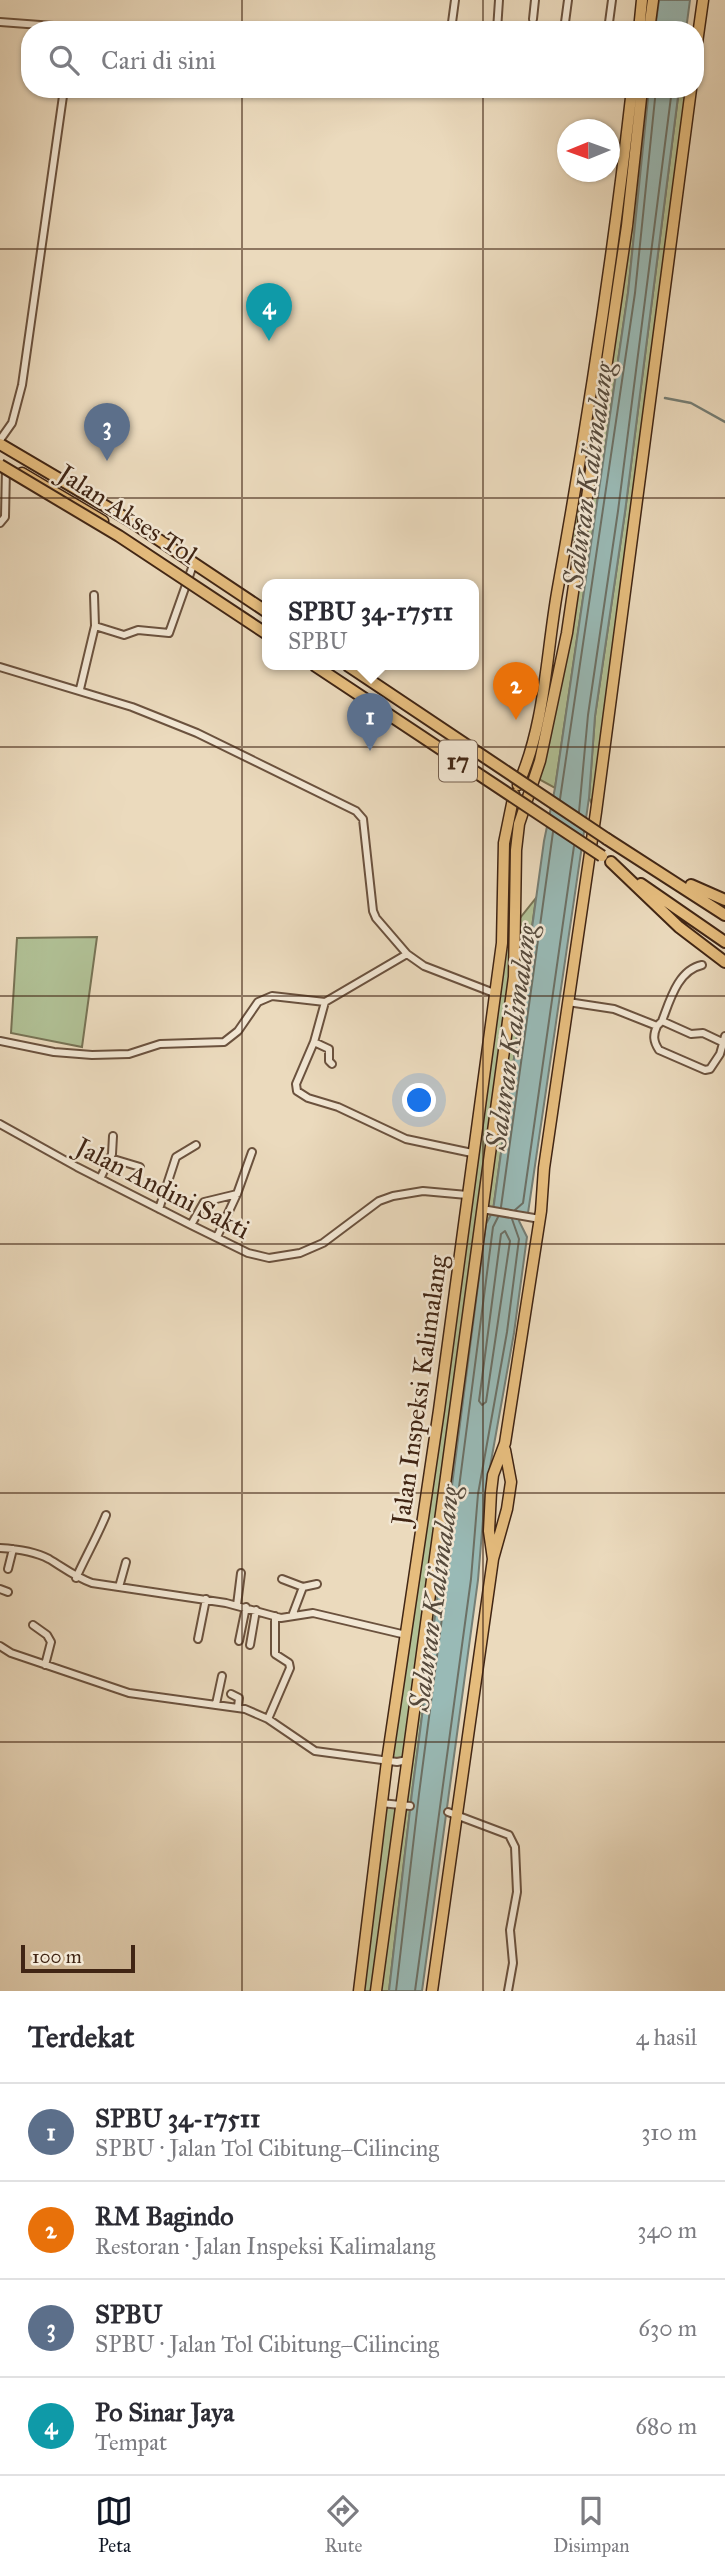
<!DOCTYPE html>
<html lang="id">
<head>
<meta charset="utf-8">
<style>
  :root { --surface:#fff; --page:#f7f7f7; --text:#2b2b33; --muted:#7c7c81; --line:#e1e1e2; --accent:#111827 }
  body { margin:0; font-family:"IM FELL Great Primer",serif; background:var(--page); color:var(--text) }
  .compass { position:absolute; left:557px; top:119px; width:63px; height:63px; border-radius:50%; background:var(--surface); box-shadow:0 2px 5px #0004; rotate:269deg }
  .scale { position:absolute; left:21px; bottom:18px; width:114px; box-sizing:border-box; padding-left:7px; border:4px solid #402514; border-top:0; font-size:19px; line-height:24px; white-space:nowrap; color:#402514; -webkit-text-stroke:5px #f2e7d4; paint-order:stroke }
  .you { position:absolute; left:420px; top:1101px; width:24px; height:24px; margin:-18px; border:5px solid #fff; border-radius:50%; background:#1a73e8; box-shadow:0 0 0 10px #1a73e833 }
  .badge { display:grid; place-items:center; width:46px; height:46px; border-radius:50%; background:var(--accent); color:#fff; font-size:23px; font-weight:700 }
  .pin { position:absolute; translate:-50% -58px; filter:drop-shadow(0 2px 4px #0008) }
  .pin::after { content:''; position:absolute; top:37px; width:24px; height:21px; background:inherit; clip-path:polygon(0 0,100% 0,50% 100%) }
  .popup { position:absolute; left:262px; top:579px; width:217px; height:91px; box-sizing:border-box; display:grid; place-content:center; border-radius:14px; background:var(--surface); filter:drop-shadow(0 2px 5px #0005); font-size:23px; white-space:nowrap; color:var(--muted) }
  .popup b { font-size:26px; color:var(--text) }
  .popup::after { content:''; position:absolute; left:50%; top:100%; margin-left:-14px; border:14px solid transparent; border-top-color:var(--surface) }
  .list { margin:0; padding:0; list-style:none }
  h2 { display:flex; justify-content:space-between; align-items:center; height:91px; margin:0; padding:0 28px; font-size:30px }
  h2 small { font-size:23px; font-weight:400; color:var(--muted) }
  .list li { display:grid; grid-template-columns:46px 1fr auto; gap:21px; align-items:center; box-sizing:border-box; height:98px; padding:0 28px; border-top:2px solid var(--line) }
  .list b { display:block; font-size:26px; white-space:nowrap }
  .list p { margin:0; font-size:23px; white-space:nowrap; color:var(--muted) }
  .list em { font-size:23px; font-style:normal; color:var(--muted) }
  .icon { flex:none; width:38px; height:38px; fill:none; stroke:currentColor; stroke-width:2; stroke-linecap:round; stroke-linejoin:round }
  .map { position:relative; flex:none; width:725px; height:1991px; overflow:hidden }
  .search { position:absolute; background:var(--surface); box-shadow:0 2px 5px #0004; left:21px; right:21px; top:21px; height:77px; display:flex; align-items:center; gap:18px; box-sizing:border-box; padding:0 24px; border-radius:28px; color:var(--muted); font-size:26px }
  .sheet { height:483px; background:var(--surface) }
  nav { display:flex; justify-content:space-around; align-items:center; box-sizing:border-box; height:98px; border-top:2px solid var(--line); background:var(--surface); font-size:19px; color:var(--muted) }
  nav a { display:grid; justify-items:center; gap:4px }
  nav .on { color:var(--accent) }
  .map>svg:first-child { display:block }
  .green { fill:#b1c196; stroke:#787355; stroke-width:2 }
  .water { fill:#99bab6; stroke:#757e75; stroke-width:2 }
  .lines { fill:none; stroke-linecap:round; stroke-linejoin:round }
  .shore { stroke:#6c7065; stroke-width:2 }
  .stream { stroke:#757e75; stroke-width:2.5 }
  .street-casing { stroke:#6b523e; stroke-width:10 }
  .primary-casing { stroke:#402514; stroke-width:13 }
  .highway-casing { stroke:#402514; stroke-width:14 }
  .street { stroke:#f2e7d4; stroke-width:6 }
  .primary { stroke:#e6bd7e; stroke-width:10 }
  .highway { stroke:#e6bd7e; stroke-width:10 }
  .highway-bridge-casing { stroke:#402514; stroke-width:14; stroke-linecap:butt }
  .highway-bridge { stroke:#e6bd7e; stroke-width:10 }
  .grid { fill:none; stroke:#402514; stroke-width:2; stroke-opacity:0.55 }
  .labels { text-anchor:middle; stroke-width:5; stroke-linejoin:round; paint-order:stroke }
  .shield { fill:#f2e7d4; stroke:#755f4e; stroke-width:2 }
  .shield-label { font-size:24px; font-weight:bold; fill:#402514 }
  .street-label { font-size:26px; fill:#402514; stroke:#f2e7d4 }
  .water-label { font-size:28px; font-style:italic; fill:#564a3c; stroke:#f2e7d4 }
</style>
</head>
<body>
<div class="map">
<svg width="725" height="1991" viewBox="0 0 725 1991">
  <rect width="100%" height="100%" fill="#ebdabd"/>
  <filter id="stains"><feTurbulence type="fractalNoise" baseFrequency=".00286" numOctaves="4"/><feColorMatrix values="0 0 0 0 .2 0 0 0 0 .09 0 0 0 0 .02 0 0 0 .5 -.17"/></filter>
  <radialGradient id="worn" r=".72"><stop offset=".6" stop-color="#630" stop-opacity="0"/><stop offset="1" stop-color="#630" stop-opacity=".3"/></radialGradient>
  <!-- green -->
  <path class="green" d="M642 89H649L628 293 555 788 535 777 580 541 567 538 616 224 626 226Z
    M679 89H691L596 812 589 798 595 716 625 512Z
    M536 898 493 1211 486 1225 412 1793 389 1991H359L381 1803 401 1804 408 1761H387L503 923H516Z
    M97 937 82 1047 11 1033 17 938Z"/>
  <!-- water -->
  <path class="water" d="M659 0H690L686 30H655Z
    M649 89H679L625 512 595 716 589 798 528 1213H521L519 1221 527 1237 514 1333 485 1495 478 1580 422 1991H389L412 1793 486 1224 493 1211 544 841 555 788 628 293Z"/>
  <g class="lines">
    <!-- shore -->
    <path class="shore" d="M560 799 635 293 656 89
      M579 812 588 715 618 511 672 89
      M501 1207 553 832
      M515 1210 523 1203 574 846
      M505 1231 510 1241 486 1402 482 1405 479 1401 501 1234Z
      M396 1991 419 1794 493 1227 498 1217
      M415 1991 471 1579 478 1494 507 1332 519 1239 512 1219"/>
    <!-- stream -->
    <path class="stream" d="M665 398 691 403 725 422"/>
    <defs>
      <path id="street" d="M533 19 535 0
        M0 22 107 30
        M451 30 455 0
        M497 30 499 0
        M564 30 568 0
        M608 30 612 0
        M0 440 12 423 22 385 64 89
        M0 523 5 517 6 468
        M95 626 124 635 138 630 169 633 192 568
        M0 667 132 707 197 733 356 811 363 819 373 911 376 918 407 954 424 966 494 993
        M80 689 95 626 94 595
        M325 1002 314 1042 296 1084 297 1091 308 1098 338 1107 406 1139 472 1153
        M568 1002 614 1009 657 1026 662 1021 691 1034 703 1033 722 1042
        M662 1021C670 1000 678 970 702 965
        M657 1026C653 1035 653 1041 659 1050L705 1070 710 1069 720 1054 725 1036
        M0 1041 54 1052 92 1055 129 1054 160 1044 224 1042 238 1031 258 1002 272 996 325 1002 407 954
        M314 1042 329 1049V1061L332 1064
        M0 1124 77 1167 191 1225 248 1253 269 1258 300 1253 323 1243 379 1201 393 1196 423 1191 467 1195
        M110 1158 140 1167
        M100 1179 112 1154 113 1136
        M159 1209 176 1157 196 1145
        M482 1209 540 1219
        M191 1225 204 1202 237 1194
        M217 1237 237 1194 252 1152
        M0 1548C17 1549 34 1551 49 1559 64 1568 75 1577 92 1583L226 1603 281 1618 313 1613 406 1635
        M8 1569 13 1549
        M76 1578C86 1556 97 1537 106 1515
        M282 1579 303 1587
        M119 1587 126 1562
        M0 1589 8 1592
        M237 1605 241 1573
        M292 1616 303 1587 317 1584
        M33 1625 47 1635 51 1642 45 1665
        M198 1639 206 1599
        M239 1641 246 1607
        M250 1645 256 1610
        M0 1646 11 1653 129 1693 245 1709 268 1719 315 1751 397 1762 408 1760
        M231 1694 239 1698 238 1707
        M216 1704 222 1676
        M268 1719 290 1668 289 1663 275 1654V1616
        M381 1803 410 1806
        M448 1812 509 1835 515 1847 517 1892 510 1930 513 1963 508 1991"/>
      <path id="primary" d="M639 30 642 0
        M649 30 653 0
        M695 57 703 0
        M22 473 103 521
        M518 785C545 725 546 657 557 593 587 426 613 258 632 89
        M493 1559 489 1531 491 1492 493 1475 505 1443 541 1211 544 1168 596 812 691 89
        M359 1991 387 1761 439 1410 502 943 504 843 514 794
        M376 1991 514 977 516 850 519 824 540 761 567 633 627 226 642 89
        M432 1991 493 1559 507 1509 511 1482 505 1450"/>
      <path id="highway" d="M0 444 129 520 267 612
        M607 839 725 915
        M611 862 679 927 725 962
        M641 884 725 942
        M691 885 725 900"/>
    </defs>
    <!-- street casing -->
    <use href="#street" class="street-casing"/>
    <!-- primary casing -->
    <use href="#primary" class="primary-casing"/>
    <!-- highway casing -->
    <use href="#highway" class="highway-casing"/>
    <!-- street -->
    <use href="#street" class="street"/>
    <!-- primary -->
    <use href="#primary" class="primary"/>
    <!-- highway -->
    <use href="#highway" class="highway"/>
    <defs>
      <path id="highway-bridge" d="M0 465 119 536 267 634
        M314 665 602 856
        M347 665 607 839"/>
    </defs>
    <!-- highway-bridge casing -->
    <use href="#highway-bridge" class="highway-bridge-casing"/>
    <!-- highway-bridge -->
    <use href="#highway-bridge" class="highway-bridge"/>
  </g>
  <!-- grid -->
  <path class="grid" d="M242 0V30M483 0V30M242 89V1991M483 89V1991M0 249H725M0 498H725M0 747H725M0 996H725M0 1244H725M0 1493H725M0 1742H725"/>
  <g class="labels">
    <!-- shield labels -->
    <rect class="shield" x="439" y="740.5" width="38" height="41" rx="5"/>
    <g class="shield-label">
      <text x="458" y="769">17</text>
    </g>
    <!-- street labels -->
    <g class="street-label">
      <text transform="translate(128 514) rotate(33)" y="9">Jalan Akses Tol</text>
      <text transform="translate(163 1188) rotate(27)" y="9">Jalan Andini Sakti</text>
      <text transform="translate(419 1390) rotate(-82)" y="9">Jalan Inspeksi Kalimalang</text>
    </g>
    <!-- water labels -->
    <g class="water-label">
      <text transform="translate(588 475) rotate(-82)" y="10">Saluran Kalimalang</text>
      <text transform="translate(511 1037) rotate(-82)" y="10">Saluran Kalimalang</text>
      <text transform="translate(434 1598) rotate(-82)" y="10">Saluran Kalimalang</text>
    </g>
  </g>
  <rect width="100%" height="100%" filter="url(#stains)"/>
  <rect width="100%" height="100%" fill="url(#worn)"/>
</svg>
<svg class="compass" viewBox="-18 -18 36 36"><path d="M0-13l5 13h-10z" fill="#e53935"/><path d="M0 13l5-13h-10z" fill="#7c7c81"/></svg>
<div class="scale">100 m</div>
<div class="you"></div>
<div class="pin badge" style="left:370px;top:751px;background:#5c6f8a">1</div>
<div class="popup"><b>SPBU 34-17511</b>SPBU</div>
<div class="pin badge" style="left:516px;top:720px;background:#e8710a">2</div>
<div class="pin badge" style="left:107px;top:461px;background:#5c6f8a">3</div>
<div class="pin badge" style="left:269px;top:341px;background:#0f9aa8">4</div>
<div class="search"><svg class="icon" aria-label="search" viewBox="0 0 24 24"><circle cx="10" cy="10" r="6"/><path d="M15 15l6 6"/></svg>Cari di sini</div>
</div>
<section class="sheet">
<h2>Terdekat<small>4 hasil</small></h2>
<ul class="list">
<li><span class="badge" style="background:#5c6f8a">1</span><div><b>SPBU 34-17511</b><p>SPBU · Jalan Tol Cibitung–Cilincing</p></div><em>310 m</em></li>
<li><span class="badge" style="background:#e8710a">2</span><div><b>RM Bagindo</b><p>Restoran · Jalan Inspeksi Kalimalang</p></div><em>340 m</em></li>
<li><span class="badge" style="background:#5c6f8a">3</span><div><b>SPBU</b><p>SPBU · Jalan Tol Cibitung–Cilincing</p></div><em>630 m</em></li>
<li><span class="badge" style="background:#0f9aa8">4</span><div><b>Po Sinar Jaya</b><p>Tempat</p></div><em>680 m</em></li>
</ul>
</section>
<nav>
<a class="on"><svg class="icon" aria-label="map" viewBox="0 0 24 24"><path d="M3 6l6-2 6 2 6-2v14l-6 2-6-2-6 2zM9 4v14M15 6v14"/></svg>Peta</a>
<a><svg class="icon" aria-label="directions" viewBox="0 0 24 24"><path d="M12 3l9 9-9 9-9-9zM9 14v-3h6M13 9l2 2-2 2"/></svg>Rute</a>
<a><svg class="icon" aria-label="saved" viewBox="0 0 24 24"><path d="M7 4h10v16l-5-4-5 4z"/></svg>Disimpan</a>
</nav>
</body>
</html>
